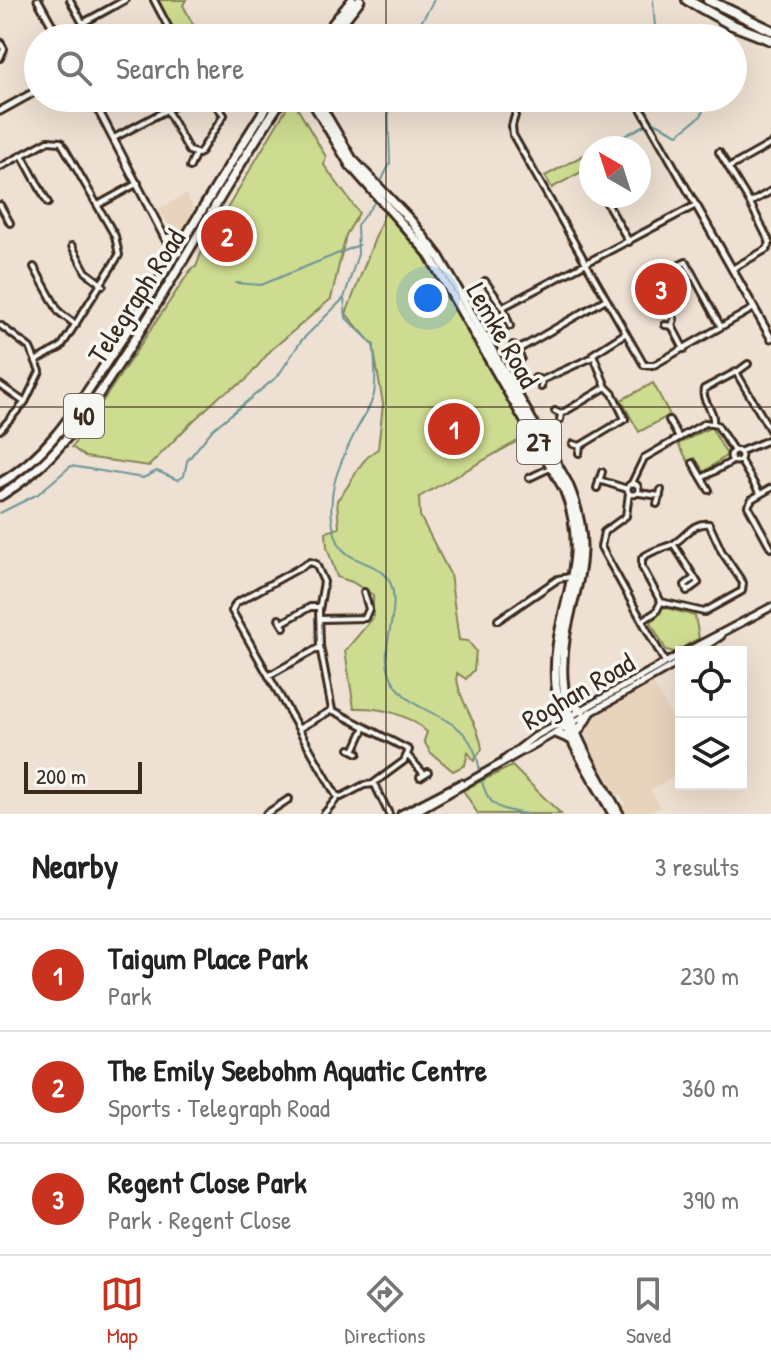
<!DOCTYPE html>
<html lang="en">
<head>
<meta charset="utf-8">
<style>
  :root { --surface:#fff; --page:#f6f6f6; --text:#222; --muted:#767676; --line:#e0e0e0; --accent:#c8321e }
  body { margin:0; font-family:"Patrick Hand",sans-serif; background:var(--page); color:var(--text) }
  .controls { position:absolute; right:24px; bottom:24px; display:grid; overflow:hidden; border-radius:0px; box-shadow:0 8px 32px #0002 }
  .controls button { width:72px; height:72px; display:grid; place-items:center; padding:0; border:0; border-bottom:2px solid var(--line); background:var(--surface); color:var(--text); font:40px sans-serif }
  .compass { position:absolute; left:579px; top:136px; width:72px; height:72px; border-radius:50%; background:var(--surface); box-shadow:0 8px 32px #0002; rotate:321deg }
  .scale { position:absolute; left:24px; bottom:20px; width:118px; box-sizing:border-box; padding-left:8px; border:4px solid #3b2a1e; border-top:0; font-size:22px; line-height:28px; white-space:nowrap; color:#3b2a1e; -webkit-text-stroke:6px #f6f6f2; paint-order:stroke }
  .you { position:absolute; left:428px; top:298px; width:28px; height:28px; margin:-20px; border:6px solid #fff; border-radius:50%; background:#1a73e8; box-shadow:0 0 0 12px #1a73e833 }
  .badge { display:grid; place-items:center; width:52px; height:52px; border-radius:50%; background:var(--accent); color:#fff; font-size:26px; font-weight:700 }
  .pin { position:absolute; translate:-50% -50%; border:4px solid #fff; box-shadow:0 2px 8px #0006 }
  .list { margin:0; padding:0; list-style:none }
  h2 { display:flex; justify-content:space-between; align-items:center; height:104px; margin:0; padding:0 32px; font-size:34px }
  h2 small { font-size:26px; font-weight:400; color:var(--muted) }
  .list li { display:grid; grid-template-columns:52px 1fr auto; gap:24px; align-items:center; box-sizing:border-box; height:112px; padding:0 32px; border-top:2px solid var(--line) }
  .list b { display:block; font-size:30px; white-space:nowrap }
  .list p { margin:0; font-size:26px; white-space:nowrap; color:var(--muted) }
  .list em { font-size:26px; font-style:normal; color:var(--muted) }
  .icon { flex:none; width:44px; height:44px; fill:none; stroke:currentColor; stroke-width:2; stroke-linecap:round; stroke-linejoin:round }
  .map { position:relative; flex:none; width:771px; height:814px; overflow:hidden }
  .search { position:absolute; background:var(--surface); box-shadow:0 8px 32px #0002; left:24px; right:24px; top:24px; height:88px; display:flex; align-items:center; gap:20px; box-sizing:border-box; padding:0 28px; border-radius:44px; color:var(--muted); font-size:30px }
  .sheet { height:440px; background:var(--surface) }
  nav { display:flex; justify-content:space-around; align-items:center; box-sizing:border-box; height:112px; border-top:2px solid var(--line); background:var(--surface); font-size:22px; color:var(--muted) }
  nav a { display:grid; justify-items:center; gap:4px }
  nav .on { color:var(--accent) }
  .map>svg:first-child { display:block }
  .built { fill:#e8d3bd }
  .green { fill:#cddc90; stroke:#848357; stroke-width:2 }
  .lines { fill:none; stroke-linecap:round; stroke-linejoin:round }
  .stream { stroke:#6c9598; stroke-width:2 }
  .minor-casing { stroke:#3b2a1e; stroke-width:10 }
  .tertiary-casing { stroke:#3b2a1e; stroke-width:11 }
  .secondary-casing { stroke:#3b2a1e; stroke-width:11 }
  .primary-casing { stroke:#3b2a1e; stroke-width:13 }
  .motorway-casing { stroke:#3b2a1e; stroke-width:14 }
  .minor { stroke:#f6f6f2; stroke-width:4 }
  .tertiary { stroke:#f6f6f2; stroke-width:5 }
  .secondary { stroke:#f6f6f2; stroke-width:5 }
  .primary { stroke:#f6f6f2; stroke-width:7 }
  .motorway { stroke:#f6f6f2; stroke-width:8 }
  .grid { fill:none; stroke:#3b2a1e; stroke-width:2; stroke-opacity:0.55 }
  .labels { text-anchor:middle; stroke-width:7; stroke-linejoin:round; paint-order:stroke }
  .shield { fill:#f6f6f2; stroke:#73675e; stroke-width:2 }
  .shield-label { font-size:26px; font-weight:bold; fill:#3b2a1e }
  .street-label { font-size:28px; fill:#3b2a1e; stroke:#f6f6f2 }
</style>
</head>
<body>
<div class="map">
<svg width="771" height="814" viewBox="0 0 771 814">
  <rect width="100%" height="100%" fill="#eee1d3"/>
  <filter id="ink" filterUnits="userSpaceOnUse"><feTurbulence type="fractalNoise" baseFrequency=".0125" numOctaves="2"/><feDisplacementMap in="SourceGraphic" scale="16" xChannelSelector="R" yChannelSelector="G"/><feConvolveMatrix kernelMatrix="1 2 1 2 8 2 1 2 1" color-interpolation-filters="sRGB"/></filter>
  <g filter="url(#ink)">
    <!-- built -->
    <path class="built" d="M186 194 195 211 183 232 176 235 159 209Z
      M652 682 681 732V773L651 790 660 807 647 814H624L622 808 625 803 621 795H614L598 767 587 744 586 729 597 715Z"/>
    <!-- green -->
    <path class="green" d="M158 0H186L183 5 200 38H179Z
      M292 99 326 157 324 165 359 213 346 235 331 299 271 350 245 381 221 395 192 422 149 466 85 457 72 447 192 268 196 267 202 251Z
      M591 151 589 179 581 172 552 188 545 176Z
      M385 212 425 258 530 434 419 497 420 516 450 574 459 640 468 641 476 651 474 670 466 679 457 673C456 699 479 722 482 749L474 761 468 752 465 765 453 771 430 752 424 741 427 732C408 714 380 707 354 708L345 651 373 618V595L352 582 337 577 327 547 326 532 339 528 337 500C354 483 357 461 378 449L383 404 373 345 346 314Z
      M653 383 670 415 639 432 621 400Z
      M711 427 727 455 704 472 695 458 688 461 678 444Z
      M663 607 695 616 699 638 674 652 666 650 651 623Z
      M512 766 561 814H478L463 790Z"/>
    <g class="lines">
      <!-- stream -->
      <path class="stream" d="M653 0 655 27 669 38
        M412 38 434 0
        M652 121 678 134 701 116 708 98
        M615 148 621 138 645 125
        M380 184 390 163 388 98
        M378 198 357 225 358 254 344 298 346 318 374 345C374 360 377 378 374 394 372 405 364 416 358 427 339 463 321 501 338 542 348 565 380 560 390 582 403 611 376 649 392 679 417 725 469 705 480 771
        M236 283 261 285 359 245
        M0 513 38 494 71 466 143 478 157 471 178 480 184 476 187 461 213 429 278 376 301 341 344 298
        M481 777C487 807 500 810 527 814"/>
      <defs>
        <path id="minor" d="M70 0 91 38
          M154 0 174 38
          M83 23 125 0
          M599 37 600 38
          M153 38 167 30
          M0 42 4 49 0 58
          M520 98 512 126 513 135 644 365H654L754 308
          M581 98 584 108
          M168 112 189 151 199 154 224 115 210 98
          M114 138 189 98
          M719 152 750 203 770 243 767 249 732 269
          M22 155 48 203
          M0 167 48 141 61 142 115 236 119 255 61 347 37 360
          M190 167 195 155
          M730 167 771 144
          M603 196 629 242
          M750 203 771 191
          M0 205 10 223
          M98 205 138 183
          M72 246 86 272 103 285
          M34 267 59 312 76 325
          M642 278 648 280 647 287
          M648 280 686 262 720 325
          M485 281 503 307
          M0 325 30 348 40 371 25 402 0 430
          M665 325 672 326 674 319
          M510 326 503 307 696 205 635 98
          M672 326 684 349
          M513 345 521 358
          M516 351 606 299
          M737 372 748 364
          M535 378 542 380 541 387
          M542 380 593 357
          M0 385 24 402
          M555 411 561 414 560 420
          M561 414 606 387 593 354 626 333
          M669 420 679 438
          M713 423C715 409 701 402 704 389L736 372 770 430
          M573 444 580 446 579 453
          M580 446 625 419 613 394 606 387
          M730.5 456a5.5 5.5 0 1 1 11 0a5.5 5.5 0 1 1-11 0Z
          M739 452 771 439
          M740 460 760 494
          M693 463 709 490
          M529 478 552 467
          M702 478 731 462
          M599 480 627 489
          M632 483 644 458 705 423 717 425 734 451
          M627.5 489a5.5 5.5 0 1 1 11 0a5.5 5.5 0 1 1-11 0Z
          M597 488 602 472
          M771 488 752 499 748 506 771 548
          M629 493 626 516 604 532 601 547 665 662
          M639 493 660 496
          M657 504 661 490
          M674 545 698 583 687 591
          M687 591 685 585 694 578
          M279 619 284 627
          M320 619 365 618 369 609 364 592
          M498 620 558 579 570 577
          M642 621 656 612 661 602 642 567V558C652 550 661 549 671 545 684 540 692 521 709 524L722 552 743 583 742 591 704 612 661 602
          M282 623 310 607H319
          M270 675 320 647
          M300 728 332 710
          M350 749 358 753
          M354 751 364 729
          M408 756 424 774
          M420 777 428 772
          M374 784 364 785 341 797 336 795 232 611 236 603 310 562 316 564 324 582 319 610 320 646 332 710 409 750 404 761 374 783 389 814
          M266 814 289 799
          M324 814 338 797"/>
        <path id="tertiary" d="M38 0 59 38
          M92 98 166 240 179 253
          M0 111 38 90
          M696 205 771 338"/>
        <path id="secondary" d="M685 652 771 607
          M697 652 721 636
          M504 760 534 737 681 654
          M401 814 461 783
          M412 814 681 661"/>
        <path id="primary" d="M321 38 352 0
          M330 38 360 0
          M310 98 350 165 428 253 564 489C596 567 549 613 556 686 561 734 591 773 613 814
          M316 98 352 159 411 221 439 257 568 484C604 569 559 601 563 678 565 728 596 771 619 814
          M169 238 185 239
          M0 483C53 453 81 400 114 351 169 268 217 182 272 98
          M0 496C55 464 86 414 120 362 177 276 225 183 283 98
          M567 701 582 711
          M556 733 570 739
          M576 734 590 713"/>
        <path id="motorway" d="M687 0 730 24 771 40
          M708 0 771 30"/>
      </defs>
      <!-- minor casing -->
      <use href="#minor" class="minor-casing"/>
      <!-- tertiary casing -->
      <use href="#tertiary" class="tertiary-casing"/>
      <!-- secondary casing -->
      <use href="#secondary" class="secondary-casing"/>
      <!-- primary casing -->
      <use href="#primary" class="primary-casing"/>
      <!-- motorway casing -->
      <use href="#motorway" class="motorway-casing"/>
      <!-- minor -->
      <use href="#minor" class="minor"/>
      <!-- tertiary -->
      <use href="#tertiary" class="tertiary"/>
      <!-- secondary -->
      <use href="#secondary" class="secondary"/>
      <!-- primary -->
      <use href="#primary" class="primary"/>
      <!-- motorway -->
      <use href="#motorway" class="motorway"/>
    </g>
  </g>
  <!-- grid -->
  <path class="grid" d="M386 0V38M386 98V814M0 407H771"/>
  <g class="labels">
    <!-- shield labels -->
    <g class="shield">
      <rect x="64" y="394" width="40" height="44" rx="6"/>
      <rect x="517" y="420" width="44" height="44" rx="6"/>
    </g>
    <g class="shield-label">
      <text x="84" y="425">40</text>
      <text x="539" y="451">27</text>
    </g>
    <!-- street labels -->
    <g class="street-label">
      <text transform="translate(136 296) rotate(-57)" y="10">Telegraph Road</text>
      <text transform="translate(503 335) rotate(60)" y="10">Lemke Road</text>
      <text transform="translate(578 691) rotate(-30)" y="10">Roghan Road</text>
    </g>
  </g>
</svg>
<div class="controls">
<button><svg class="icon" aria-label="locate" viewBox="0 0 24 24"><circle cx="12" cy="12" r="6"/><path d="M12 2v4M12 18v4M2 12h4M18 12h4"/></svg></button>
<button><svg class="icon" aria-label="layers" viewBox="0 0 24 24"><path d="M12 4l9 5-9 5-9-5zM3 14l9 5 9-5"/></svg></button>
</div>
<svg class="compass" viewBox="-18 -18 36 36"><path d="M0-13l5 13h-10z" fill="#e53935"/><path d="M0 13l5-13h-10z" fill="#767676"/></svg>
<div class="scale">200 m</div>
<div class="you"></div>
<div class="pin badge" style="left:454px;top:429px">1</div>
<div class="pin badge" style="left:227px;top:236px">2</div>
<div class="pin badge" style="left:661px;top:289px">3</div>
<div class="search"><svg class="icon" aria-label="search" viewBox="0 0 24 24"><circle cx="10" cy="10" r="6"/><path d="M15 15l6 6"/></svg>Search here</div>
</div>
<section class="sheet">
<h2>Nearby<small>3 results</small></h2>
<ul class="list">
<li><span class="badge">1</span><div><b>Taigum Place Park</b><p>Park</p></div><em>230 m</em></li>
<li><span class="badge">2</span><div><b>The Emily Seebohm Aquatic Centre</b><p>Sports · Telegraph Road</p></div><em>360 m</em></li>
<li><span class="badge">3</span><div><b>Regent Close Park</b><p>Park · Regent Close</p></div><em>390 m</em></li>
</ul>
</section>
<nav>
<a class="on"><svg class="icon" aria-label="map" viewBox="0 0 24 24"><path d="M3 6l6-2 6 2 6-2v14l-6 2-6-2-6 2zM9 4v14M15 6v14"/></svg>Map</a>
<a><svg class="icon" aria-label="directions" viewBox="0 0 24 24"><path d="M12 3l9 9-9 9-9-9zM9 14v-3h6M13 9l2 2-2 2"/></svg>Directions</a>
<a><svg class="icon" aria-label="saved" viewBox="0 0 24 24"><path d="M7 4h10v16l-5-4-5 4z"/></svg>Saved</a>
</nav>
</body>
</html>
